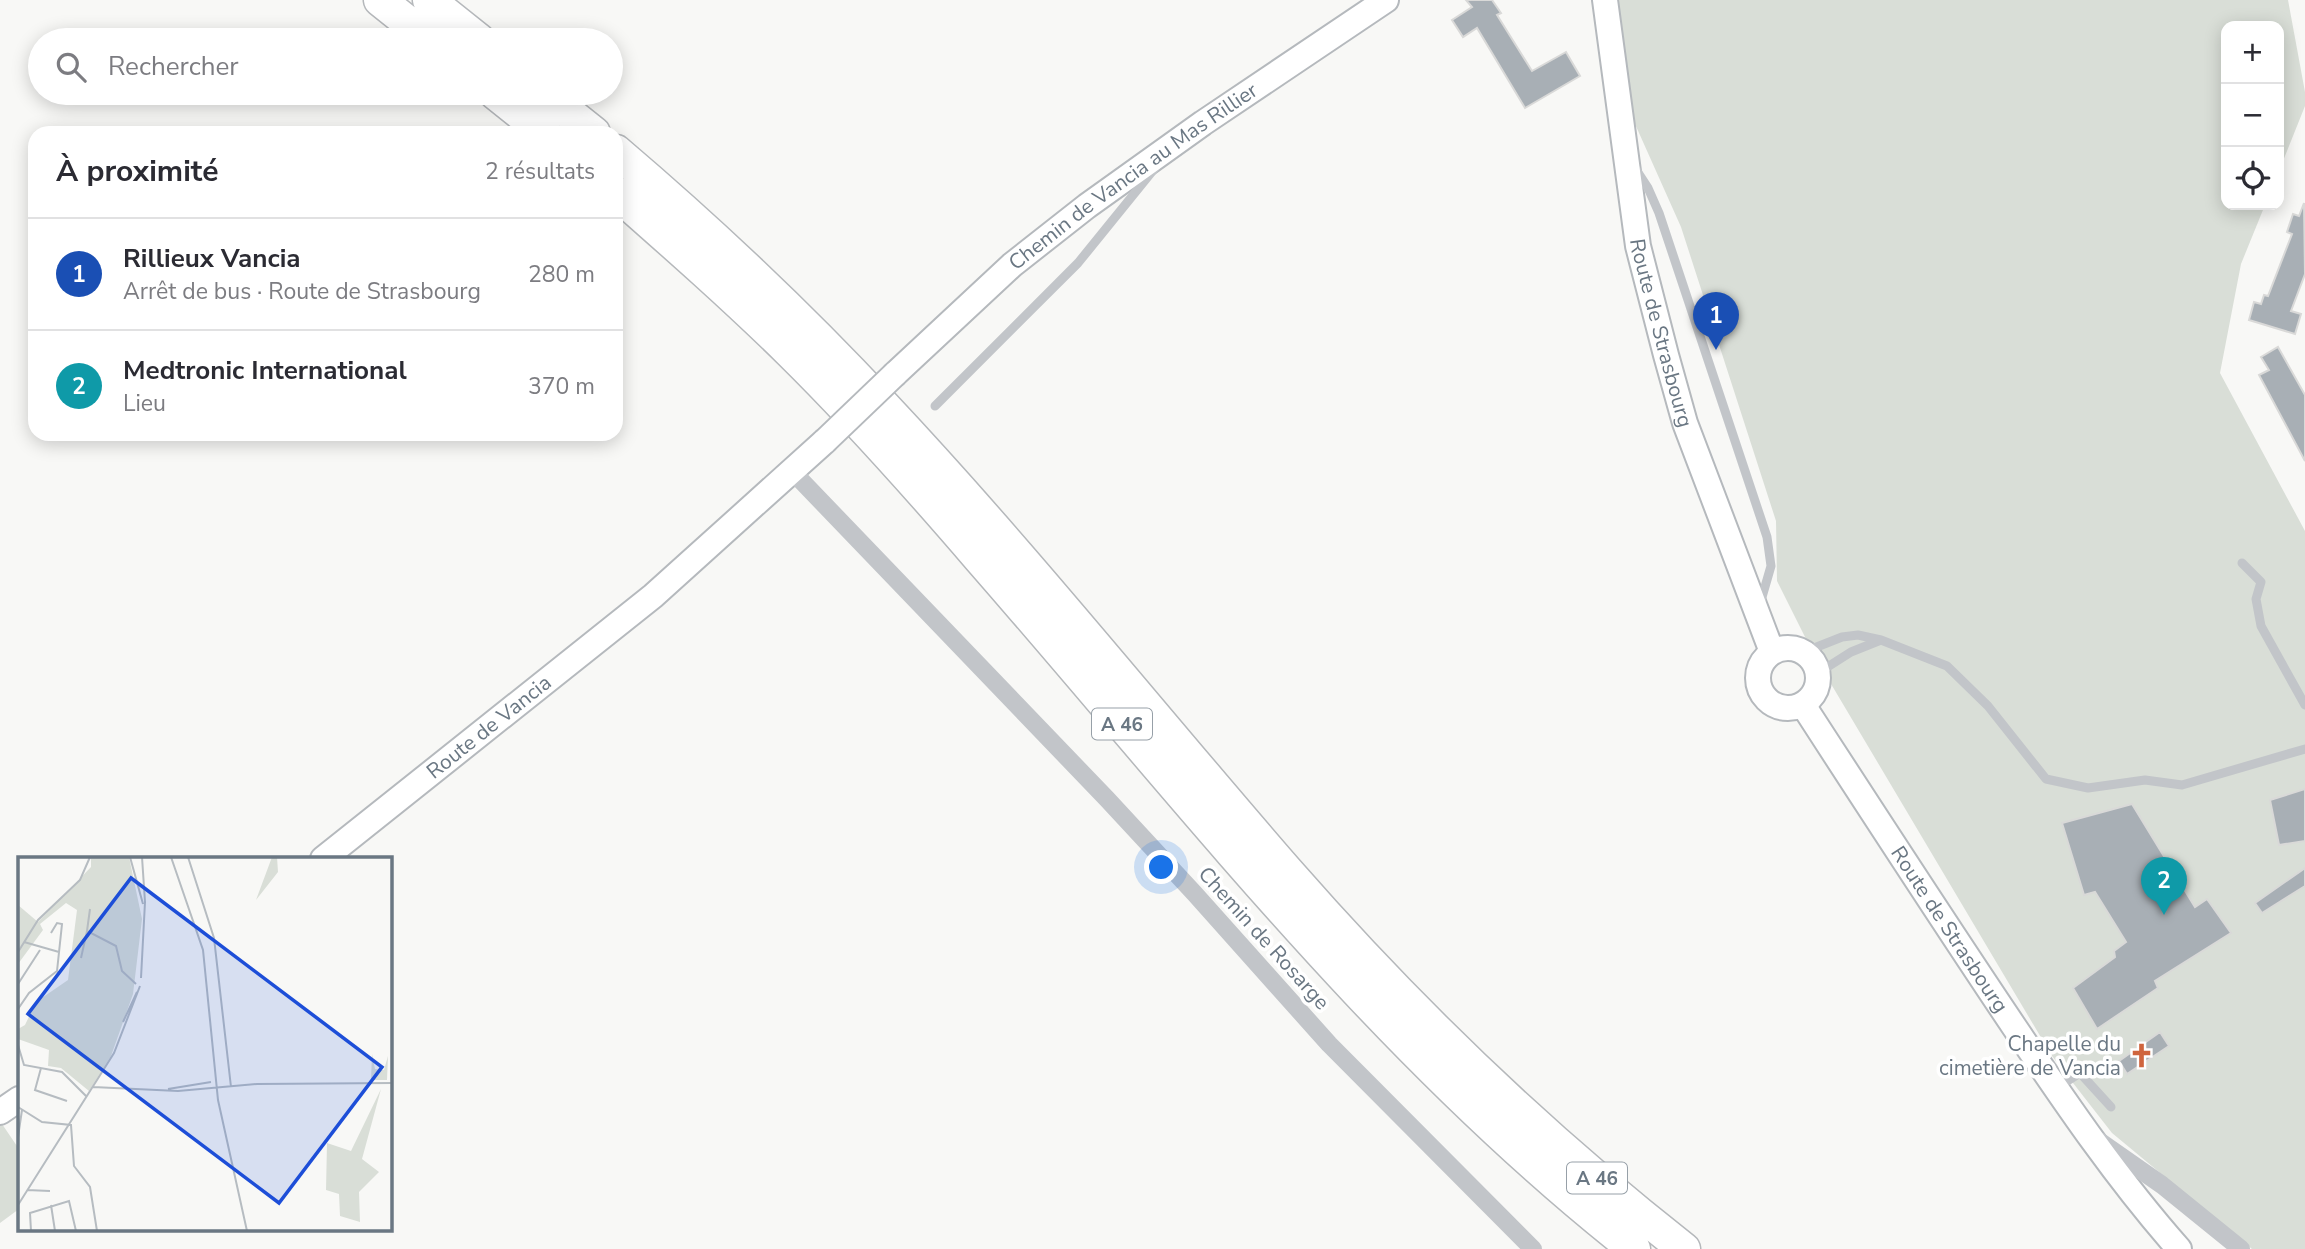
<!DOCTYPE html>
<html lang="fr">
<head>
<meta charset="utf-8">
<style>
  :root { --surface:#fff; --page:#f2f2f3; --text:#2b2b33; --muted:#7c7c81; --line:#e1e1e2; --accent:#cf653e }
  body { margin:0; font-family:"Nunito Sans",sans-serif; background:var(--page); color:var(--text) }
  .controls { position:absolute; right:21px; top:21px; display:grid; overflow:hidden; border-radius:14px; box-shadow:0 4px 18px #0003 }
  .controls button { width:63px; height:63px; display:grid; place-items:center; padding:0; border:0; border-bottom:2px solid var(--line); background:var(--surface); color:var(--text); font:35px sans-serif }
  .you { position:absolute; left:1162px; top:868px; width:24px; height:24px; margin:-18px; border:5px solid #fff; border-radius:50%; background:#1a73e8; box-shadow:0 0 0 10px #1a73e833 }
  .badge { display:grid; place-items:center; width:46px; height:46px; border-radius:50%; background:var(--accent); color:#fff; font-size:23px; font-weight:700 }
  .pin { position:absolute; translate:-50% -58px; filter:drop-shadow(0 2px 4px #0008) }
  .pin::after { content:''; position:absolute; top:37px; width:24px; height:21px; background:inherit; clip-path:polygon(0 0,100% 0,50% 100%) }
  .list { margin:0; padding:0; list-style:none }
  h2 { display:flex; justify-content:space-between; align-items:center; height:91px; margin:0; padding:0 28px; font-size:30px }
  h2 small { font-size:23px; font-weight:400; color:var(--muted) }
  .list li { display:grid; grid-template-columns:46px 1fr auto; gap:21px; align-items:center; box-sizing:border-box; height:112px; padding:0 28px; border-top:2px solid var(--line) }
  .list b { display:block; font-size:26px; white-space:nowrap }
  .list p { margin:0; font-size:23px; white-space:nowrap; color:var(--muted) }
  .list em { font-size:23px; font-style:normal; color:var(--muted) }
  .icon { flex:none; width:38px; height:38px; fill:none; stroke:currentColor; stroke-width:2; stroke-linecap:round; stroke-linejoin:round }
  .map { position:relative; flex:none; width:2305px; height:1249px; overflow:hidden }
  .search { position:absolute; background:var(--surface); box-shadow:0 4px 18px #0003; left:28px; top:28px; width:595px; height:77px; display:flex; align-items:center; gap:18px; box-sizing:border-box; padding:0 24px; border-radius:38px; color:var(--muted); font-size:26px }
  .panel { position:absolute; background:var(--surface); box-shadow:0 4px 18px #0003; left:28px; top:126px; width:595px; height:315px; border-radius:21px }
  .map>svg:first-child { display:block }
  .green { fill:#d9ded7 }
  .building { fill:#a8afb5; stroke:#d9d9d8; stroke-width:2 }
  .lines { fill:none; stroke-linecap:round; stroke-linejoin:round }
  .secondary-casing { stroke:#b5b9bd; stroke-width:28 }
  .highway-casing { stroke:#b5b8bb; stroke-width:35 }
  .lane { stroke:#c2c5c9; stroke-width:9 }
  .street { stroke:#c2c5c9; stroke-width:18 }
  .secondary { stroke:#fff; stroke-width:24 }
  .highway { stroke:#fff; stroke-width:32 }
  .secondary-bridge-casing { stroke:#b5b9bd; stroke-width:28; stroke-linecap:butt }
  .secondary-bridge { stroke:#fff; stroke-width:24 }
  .labels { text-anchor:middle; stroke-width:7; stroke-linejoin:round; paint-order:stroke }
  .shield { fill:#fff; stroke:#97a0a8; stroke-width:2 }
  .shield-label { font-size:19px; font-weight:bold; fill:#6a7783 }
  .street-label { font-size:21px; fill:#6a7783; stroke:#fff }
  .poi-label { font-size:21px; fill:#6a7783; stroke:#fff; text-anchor:end }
  .inset-road { fill:none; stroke:#b6bcc1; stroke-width:2 }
  .view { fill:#1d4ed8; fill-opacity:0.15; stroke:#1d4ed8; stroke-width:3.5 }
  .inset-edge { fill:none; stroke:#6a7783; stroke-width:3.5 }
</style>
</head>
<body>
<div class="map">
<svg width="2305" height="1249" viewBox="0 0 2305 1249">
  <rect width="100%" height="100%" fill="#f8f8f6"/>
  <!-- green -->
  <path class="green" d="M1617 0H2288L2305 92V106L2279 171V26H2226V205H2265L2241 264 2220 373 2305 531V1249H2252L2112 1133 2052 1056 1815 657 1777 581 1776 521 1681 227 1631 115 1622 69Z
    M2 1124 19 1149V1209L0 1223V1126Z"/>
  <!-- building -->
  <path class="building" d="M1466 0H1492L1501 13 1497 15 1532 71 1566 52 1580 76 1525 108 1477 28 1463 37 1452 20 1472 7Z
    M2304 203 2305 274 2291 311 2301 314 2295 334 2249 320 2254 302 2261 304 2264 295 2268 296 2292 234 2287 232 2293 214 2299 216Z
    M2278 347 2305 395V461L2259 375 2269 370 2261 357Z
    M2305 789V841L2279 845 2270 800Z
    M2132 804 2195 907 2207 899 2231 933 2155 981 2158 988 2097 1029 2073 988 2115 957 2114 951 2126 942 2095 892 2084 895 2062 823Z
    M2305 868V886L2262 913 2255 903Z
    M2160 1032 2169 1046 2127 1074 2119 1061Z"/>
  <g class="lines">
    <defs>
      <g id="secondary">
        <path id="s1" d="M1605 0 1638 246 1666 355 1685 423 1772 652"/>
        <path id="s2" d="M895 374 1012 265 1087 206 1203 123 1386 0"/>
        <circle cx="1788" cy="678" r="30"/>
        <path id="s3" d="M1803 705C1873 813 1943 921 2015 1028 2067 1105 2118 1180 2179 1249"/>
        <path id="s4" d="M323 859 653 596 825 441"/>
        <path d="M0 1112 19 1099"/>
      </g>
      <path id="highway" d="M380 0 430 40
        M429 0 479 40
        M495 93 545 133
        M544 93 594 133
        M616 151C710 231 800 316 884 406 1025 556 1153 717 1288 872 1408 1009 1541 1137 1684 1249
        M616 193C675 245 734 297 790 352 857 418 919 488 980 559 1189 798 1383 1052 1634 1249"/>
    </defs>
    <!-- secondary casing -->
    <use href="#secondary" class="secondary-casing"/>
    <!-- highway casing -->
    <use href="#highway" class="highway-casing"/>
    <!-- lane -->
    <path class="lane" d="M1635 168 1648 188 1659 213 1767 537 1771 566 1760 604
      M935 406 1078 263 1155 168
      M2242 563 2261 582 2256 599 2261 626 2305 705
      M1804 652 1842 637 1858 635 1881 640 1947 666 1988 706 2046 779 2088 788 2145 780 2182 785 2305 749
      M1818 673 1851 652 1881 640
      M2058 1087 2080 1073 2111 1107"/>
    <!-- street -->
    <path class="street" d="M792 471 1107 799 1195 894 1329 1044 1533 1249
      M2099 1141 2162 1185 2241 1249"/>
    <!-- secondary -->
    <use href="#secondary" class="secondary"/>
    <!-- highway -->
    <use href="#highway" class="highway"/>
    <defs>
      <path id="secondary-bridge" d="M825 441 895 374"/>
    </defs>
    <!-- secondary-bridge casing -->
    <use href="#secondary-bridge" class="secondary-bridge-casing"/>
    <!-- secondary-bridge -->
    <use href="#secondary-bridge" class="secondary-bridge"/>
  </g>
  <!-- icons -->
  <defs>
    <symbol id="church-bare" viewBox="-9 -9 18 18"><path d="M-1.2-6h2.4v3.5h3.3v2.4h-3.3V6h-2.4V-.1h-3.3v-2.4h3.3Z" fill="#cf653e" stroke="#fff" stroke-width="2.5" paint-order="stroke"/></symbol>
  </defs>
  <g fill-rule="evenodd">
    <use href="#church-bare" x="2124" y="1038" width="35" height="35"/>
  </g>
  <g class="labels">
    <!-- shield labels -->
    <g class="shield">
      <rect x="1092" y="708.5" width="60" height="31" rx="5"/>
      <rect x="1567" y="1162.5" width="60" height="31" rx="5"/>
    </g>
    <g class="shield-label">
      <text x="1122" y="731">A 46</text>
      <text x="1597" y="1185">A 46</text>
    </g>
    <!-- street labels -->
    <g class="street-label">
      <text dy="7" stroke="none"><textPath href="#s2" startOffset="310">Chemin de Vancia au Mas Rillier</textPath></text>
      <text dy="7" stroke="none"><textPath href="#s1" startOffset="338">Route de Strasbourg</textPath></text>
      <text dy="7" stroke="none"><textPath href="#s4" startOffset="212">Route de Vancia</textPath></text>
      <text dy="7" stroke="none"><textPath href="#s3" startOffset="268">Route de Strasbourg</textPath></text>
      <text transform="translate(1264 938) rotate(48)" y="7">Chemin de Rosarge</text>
    </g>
    <!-- poi labels -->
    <g class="poi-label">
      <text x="2121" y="1051">Chapelle du<tspan x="2121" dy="24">cimetière de Vancia</tspan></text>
    </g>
  </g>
  <!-- overview -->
  <g transform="translate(18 857)">
    <rect width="374" height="374" fill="#f8f8f6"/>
    <path d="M73 0H111L124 62 115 137 93 199 71 234 43 211 30 209 31 193 0 182V172L7 168 18 145 50 123 59 53 48 46 22 67 25 73 0 107V48L20 65 73 10ZM254 0H259L260 15 238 43ZM354 197 357 212 366 213 370 199 369 223H353ZM363 232 344 302 361 315 341 335 342 365 322 359 321 337 308 333 309 286 333 294Z" fill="#d9ded7"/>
    <path class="inset-road" d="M112 0 125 47M153 0 185 93 200 243 229 374M170 0 196 81 213 230M72 52 69 74 98 89 104 114 118 127M6 85 41 95M0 95 20 63 62 23 72 0M63 101 69 74M123 121 127 45 124 0M0 127 22 93M0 152 11 136 39 114 44 67 39 66 33 76M105 165 119 135M0 188 6 208 44 215 68 239M23 211 17 233 49 244M75 230 160 234 239 227 375 226M150 232 193 225M0 250 24 265 53 268 56 309 72 330 79 374M0 280 4 253M9 333 32 334M0 348 96 196 122 129M33 348 37 374M13 374 12 356 51 344 58 374"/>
    <path class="view" d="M113 21 364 210 261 346 10 157Z"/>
    <rect width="374" height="374" class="inset-edge"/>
  </g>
</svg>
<div class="controls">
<button>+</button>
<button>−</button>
<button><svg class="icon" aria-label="locate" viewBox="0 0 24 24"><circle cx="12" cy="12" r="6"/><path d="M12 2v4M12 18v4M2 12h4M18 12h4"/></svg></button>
</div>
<div class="you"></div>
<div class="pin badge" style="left:1716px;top:350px;background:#1a4fb4">1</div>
<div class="pin badge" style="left:2164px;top:915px;background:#0f9aa8">2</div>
<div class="search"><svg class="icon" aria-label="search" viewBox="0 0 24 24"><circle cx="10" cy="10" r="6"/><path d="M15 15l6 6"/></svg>Rechercher</div>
<section class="panel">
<h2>À proximité<small>2 résultats</small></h2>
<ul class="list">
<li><span class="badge" style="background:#1a4fb4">1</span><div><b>Rillieux Vancia</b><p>Arrêt de bus · Route de Strasbourg</p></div><em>280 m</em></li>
<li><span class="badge" style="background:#0f9aa8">2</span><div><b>Medtronic International</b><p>Lieu</p></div><em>370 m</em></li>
</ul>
</section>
</div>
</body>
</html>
